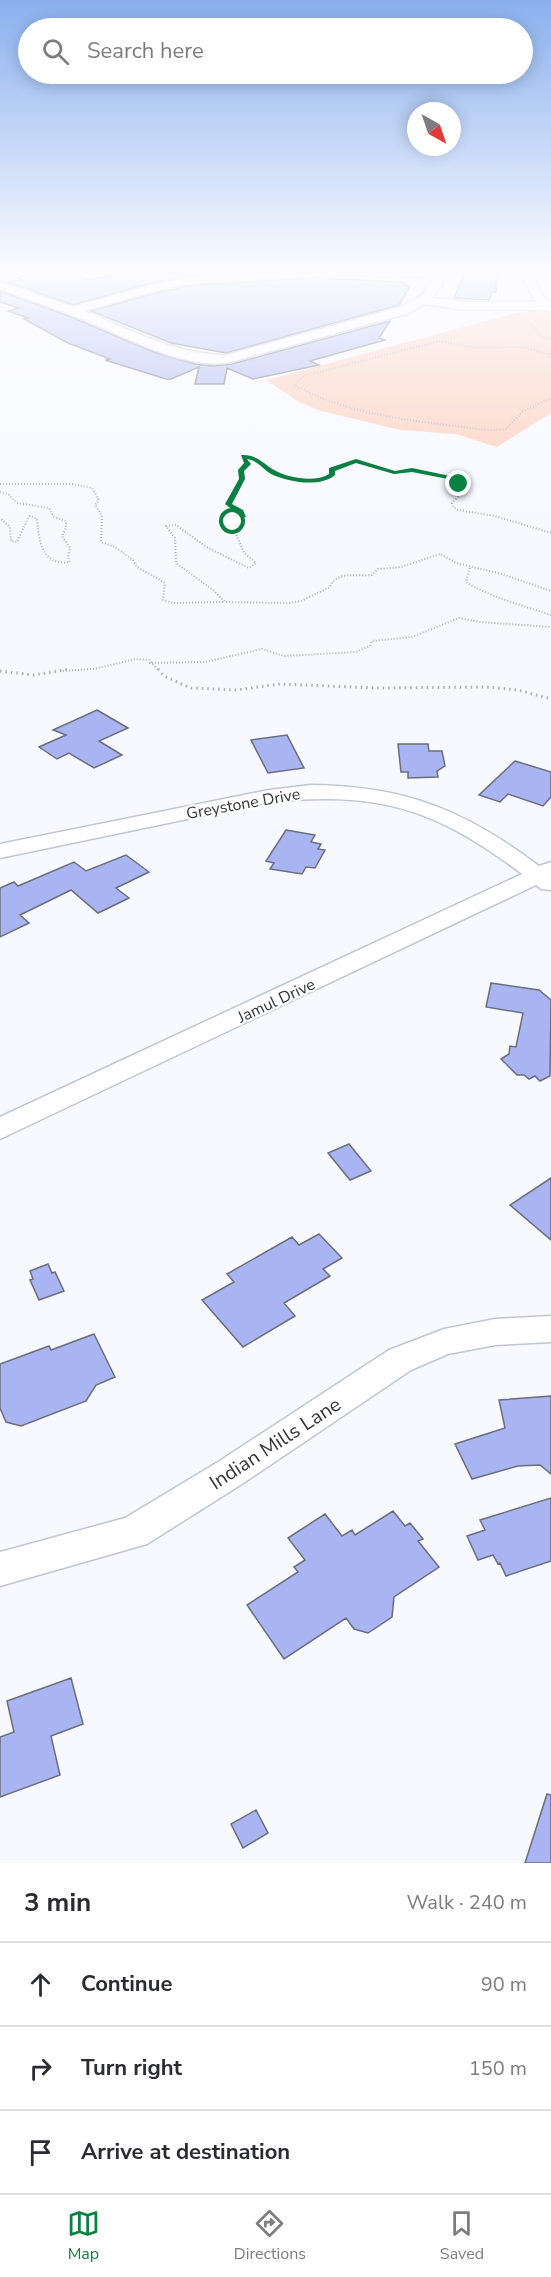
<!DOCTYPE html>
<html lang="en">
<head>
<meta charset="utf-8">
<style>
  :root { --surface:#fff; --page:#f7f7f7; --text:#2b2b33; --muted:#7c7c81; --line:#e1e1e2; --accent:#0b8043 }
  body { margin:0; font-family:"Nunito Sans",sans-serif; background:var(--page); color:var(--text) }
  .compass { position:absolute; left:407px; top:102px; width:54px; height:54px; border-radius:50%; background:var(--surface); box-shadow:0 3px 15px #0003; rotate:140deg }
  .stop { position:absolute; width:18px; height:18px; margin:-14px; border:4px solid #0b8043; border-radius:50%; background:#fff }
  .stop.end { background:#0b8043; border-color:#fff; box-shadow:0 2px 6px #0008 }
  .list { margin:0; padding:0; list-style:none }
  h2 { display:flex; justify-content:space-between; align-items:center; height:78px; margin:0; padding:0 24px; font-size:26px }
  h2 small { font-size:20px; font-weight:400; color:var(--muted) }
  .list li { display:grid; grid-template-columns:39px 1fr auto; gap:18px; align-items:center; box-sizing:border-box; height:84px; padding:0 24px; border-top:2px solid var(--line) }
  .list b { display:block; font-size:22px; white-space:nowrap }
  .list em { font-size:20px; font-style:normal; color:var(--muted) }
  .icon { flex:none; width:33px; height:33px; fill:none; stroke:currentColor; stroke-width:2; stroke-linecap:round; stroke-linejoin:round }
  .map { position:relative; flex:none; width:551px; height:1863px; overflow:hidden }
  .search { position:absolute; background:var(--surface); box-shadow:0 3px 15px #0003; left:18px; right:18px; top:18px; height:66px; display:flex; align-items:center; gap:15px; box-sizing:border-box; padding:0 21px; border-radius:33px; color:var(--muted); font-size:22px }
  .sheet { height:330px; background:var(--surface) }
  nav { display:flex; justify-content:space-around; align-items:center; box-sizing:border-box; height:84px; border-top:2px solid var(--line); background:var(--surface); font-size:16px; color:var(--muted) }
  nav a { display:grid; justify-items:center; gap:3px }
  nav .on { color:var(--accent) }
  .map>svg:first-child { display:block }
  .green { fill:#fdcdb8 }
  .building { fill:#a9b5f3; stroke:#6b6e7a; stroke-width:1.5 }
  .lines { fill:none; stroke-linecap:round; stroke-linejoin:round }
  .minor-casing { stroke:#c1c4d2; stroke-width:3 }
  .path-far1 { stroke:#acadb3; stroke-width:2; stroke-dasharray:1 2; stroke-linecap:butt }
  .path { stroke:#acadb3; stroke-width:3; stroke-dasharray:1.5 4; stroke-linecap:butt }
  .minor { fill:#fff; fill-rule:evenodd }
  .route { fill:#0b8043 }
  .labels { text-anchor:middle; stroke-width:4.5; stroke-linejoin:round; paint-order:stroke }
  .street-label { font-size:16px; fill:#34353b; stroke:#fff }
  .near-street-label { font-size:20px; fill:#34353b; stroke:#fff }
</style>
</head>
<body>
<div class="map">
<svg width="551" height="1863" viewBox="0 0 551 1863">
  <rect width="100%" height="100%" fill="#f8f9ff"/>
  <!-- green -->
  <path class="green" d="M533 311 547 313 551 316V413L497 447 456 434 400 430 321 411 299 402 266 380 516 313Z"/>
  <!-- building -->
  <path class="building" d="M50 270H64L89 280 141 270H269L194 275 151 283 73 305 8 282 21 280 17 278 22 276Z
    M462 270H496V292H492L489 300 454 298 463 276Z
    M312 278 403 282 406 284 404 286H410L399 305 226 353 171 343 91 311 159 292 194 285Z
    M0 291 71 317 154 352 195 364 214 366 232 364 390 321 379 338 385 340 310 361 319 365 253 379 227 368 224 384H195L199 367 171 379H166L105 360 110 359 68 343 24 319 28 318 8 311 19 308 0 302Z
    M97 710 128 728 99 741 122 755 94 768 69 753 57 759 39 747 66 735 53 730Z
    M287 735 304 768 268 773 251 740Z
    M398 744H428L429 751H442L445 766 437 771 438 777 408 778V772H401Z
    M515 761 551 772V797L543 806 508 794 500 802 479 795Z
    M286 830 315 835 311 842 321 844 318 849 325 850 315 868 306 867 302 874 270 869 274 863 266 861Z
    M126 855 149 872 116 888 129 898 98 913 71 890 20 915 29 923 0 937V888L14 882 18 886 74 862 86 871Z
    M491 983 539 990 551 1000 550 1076 540 1081 535 1076 529 1079 524 1075H517L501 1059 509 1054 510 1046 516 1047 523 1013 486 1007Z
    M349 1144 371 1171 350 1180 328 1153Z
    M551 1178V1240L510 1205Z
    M319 1234 342 1258 323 1269 330 1276 284 1303 295 1316 243 1347 202 1300 234 1282 227 1274 292 1237 299 1245Z
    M48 1264 52 1273 55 1272 64 1291 39 1300 30 1280 33 1279 30 1271Z
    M94 1334 115 1377 96 1385 86 1401 21 1426 6 1422 0 1408V1364L49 1346 51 1350Z
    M551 1396V1474L540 1465 518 1466 472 1479 455 1444 505 1428 499 1400Z
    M551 1498V1561L506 1576 500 1563 498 1564 493 1555 478 1560 467 1536 485 1530 480 1520Z
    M393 1511 405 1526 410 1523 423 1539 418 1541 439 1567 394 1597 392 1617 368 1633 354 1629 346 1618 284 1659 247 1605 298 1572 294 1567 305 1560 288 1538 325 1514 342 1536 352 1530 355 1535Z
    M71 1678 83 1724 51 1736 60 1775 0 1797V1737L14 1732 7 1701Z
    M547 1794 551 1795V1863H525Z
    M256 1810 268 1833 243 1848 231 1824Z"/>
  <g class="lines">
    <defs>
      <path id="minor" d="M308 270H444L442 285 432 298 466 302H536L518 270H529L543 296 551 303V313L545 310H466L424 304 409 313 231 362C188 372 121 335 82 319 55 308 27 299 0 289V282L73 307 152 285 194 277ZM333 275 433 277 425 293 401 307 226 355C174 354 131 330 84 311L158 290 194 283Z
        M311 785C405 786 465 810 539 866L551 862V890L541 889 536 885 0 1139V1117L522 874C435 808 378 791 269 802L0 858V844L269 790Z
        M551 1316V1342L495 1345 448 1354 411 1370 242 1484 147 1544 0 1586V1552L125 1518 218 1462 389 1350 444 1329 495 1319Z"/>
    </defs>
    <!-- minor casing -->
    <use href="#minor" class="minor-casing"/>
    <!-- path-far1 -->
    <path class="path-far1" d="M528 321 543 337 551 339
      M551 357 549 354 521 347 476 348 440 341 304 376 294 385C342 411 392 418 446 425 466 427 486 432 506 429L523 411 551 398
      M0 484H74L92 488 99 500 95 505 102 515 101 542 115 547 133 560 137 567 165 583 163 600 173 603 224 602
      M0 492 8 494 17 503 49 508 54 517 66 521V528L62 536 70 548 68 557 70 562C41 566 39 540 37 519L30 516 28 518 17 542 11 541 10 527 0 518
      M551 533 495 516 458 510 453 507 452 503 467 488 449 478 412 470 394 473 355 461 331 470 332 475C313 484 290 482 272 471 262 465 255 458 243 456L248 464 241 470 242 479 228 504 241 511 243 517 224 518 238 525 234 529 244 553 256 563 249 568 208 548 176 525 166 526 175 538 176 563 213 590 225 602 289 603 301 601 330 587C337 570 357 577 372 575L378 569 401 567 440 554 456 563 502 574 551 591
      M470 568 466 582C492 598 522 605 551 615
      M149 663 205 662 262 649 284 656 356 652 370 646 372 641 412 637 459 618 480 622 551 627
      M60 671 94 669 135 659 149 660 159 671"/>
    <!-- path -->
    <path class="path" d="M158 669 164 676 191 688 237 690 280 684 378 688 487 687 518 690 551 699
      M0 671 34 675 70 669"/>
    <!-- minor -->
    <use href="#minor" class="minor"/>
  </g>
  <!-- sky -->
  <linearGradient id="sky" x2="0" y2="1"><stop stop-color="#8ab0ee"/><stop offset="0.51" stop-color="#fcfcff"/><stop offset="1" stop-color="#fcfcff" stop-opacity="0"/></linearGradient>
  <rect width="551" height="531" fill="url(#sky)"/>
  <!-- route -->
  <path class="route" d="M241 455C256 454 262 463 274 470 288 478 315 483 329 474V468L356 459 395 471 412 468 450 476 463 484 459 486 448 479 412 472 394 474 356 463 335 471V475C320 488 288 482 271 474 263 469 257 460 247 459L251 464 244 471 245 479 232 504 243 510 246 517 233 519 236 522 233 523 220 518 239 515 225 504 239 479 238 470 244 463Z"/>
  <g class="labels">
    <!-- street labels -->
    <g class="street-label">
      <text transform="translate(243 803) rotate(-10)" y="6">Greystone Drive</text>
      <text transform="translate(276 1000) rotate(-25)" y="6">Jamul Drive</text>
    </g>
    <!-- near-street labels -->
    <g class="near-street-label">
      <text transform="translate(275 1443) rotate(-33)" y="7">Indian Mills Lane</text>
    </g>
  </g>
</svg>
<svg class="compass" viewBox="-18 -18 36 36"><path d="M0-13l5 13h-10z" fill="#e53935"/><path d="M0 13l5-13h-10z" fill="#7c7c81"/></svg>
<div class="stop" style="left:233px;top:522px"></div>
<div class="stop end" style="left:459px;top:484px"></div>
<div class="search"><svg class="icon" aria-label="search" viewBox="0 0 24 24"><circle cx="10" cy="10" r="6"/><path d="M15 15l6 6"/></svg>Search here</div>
</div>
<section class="sheet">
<h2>3 min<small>Walk · 240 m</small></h2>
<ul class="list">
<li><svg class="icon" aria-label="ahead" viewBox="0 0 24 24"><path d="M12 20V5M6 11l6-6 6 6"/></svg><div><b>Continue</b></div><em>90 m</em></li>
<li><svg class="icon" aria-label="right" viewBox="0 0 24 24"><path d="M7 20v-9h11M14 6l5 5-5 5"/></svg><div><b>Turn right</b></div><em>150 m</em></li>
<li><svg class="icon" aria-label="arrive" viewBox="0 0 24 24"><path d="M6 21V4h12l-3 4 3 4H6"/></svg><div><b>Arrive at destination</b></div></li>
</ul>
</section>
<nav>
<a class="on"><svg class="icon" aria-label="map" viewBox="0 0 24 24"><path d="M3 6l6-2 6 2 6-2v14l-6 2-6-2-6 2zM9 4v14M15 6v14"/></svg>Map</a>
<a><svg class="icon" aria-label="directions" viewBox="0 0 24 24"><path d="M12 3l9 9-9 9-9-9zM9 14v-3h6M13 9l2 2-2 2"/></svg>Directions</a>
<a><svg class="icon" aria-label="saved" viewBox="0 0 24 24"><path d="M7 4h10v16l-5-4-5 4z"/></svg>Saved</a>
</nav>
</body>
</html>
